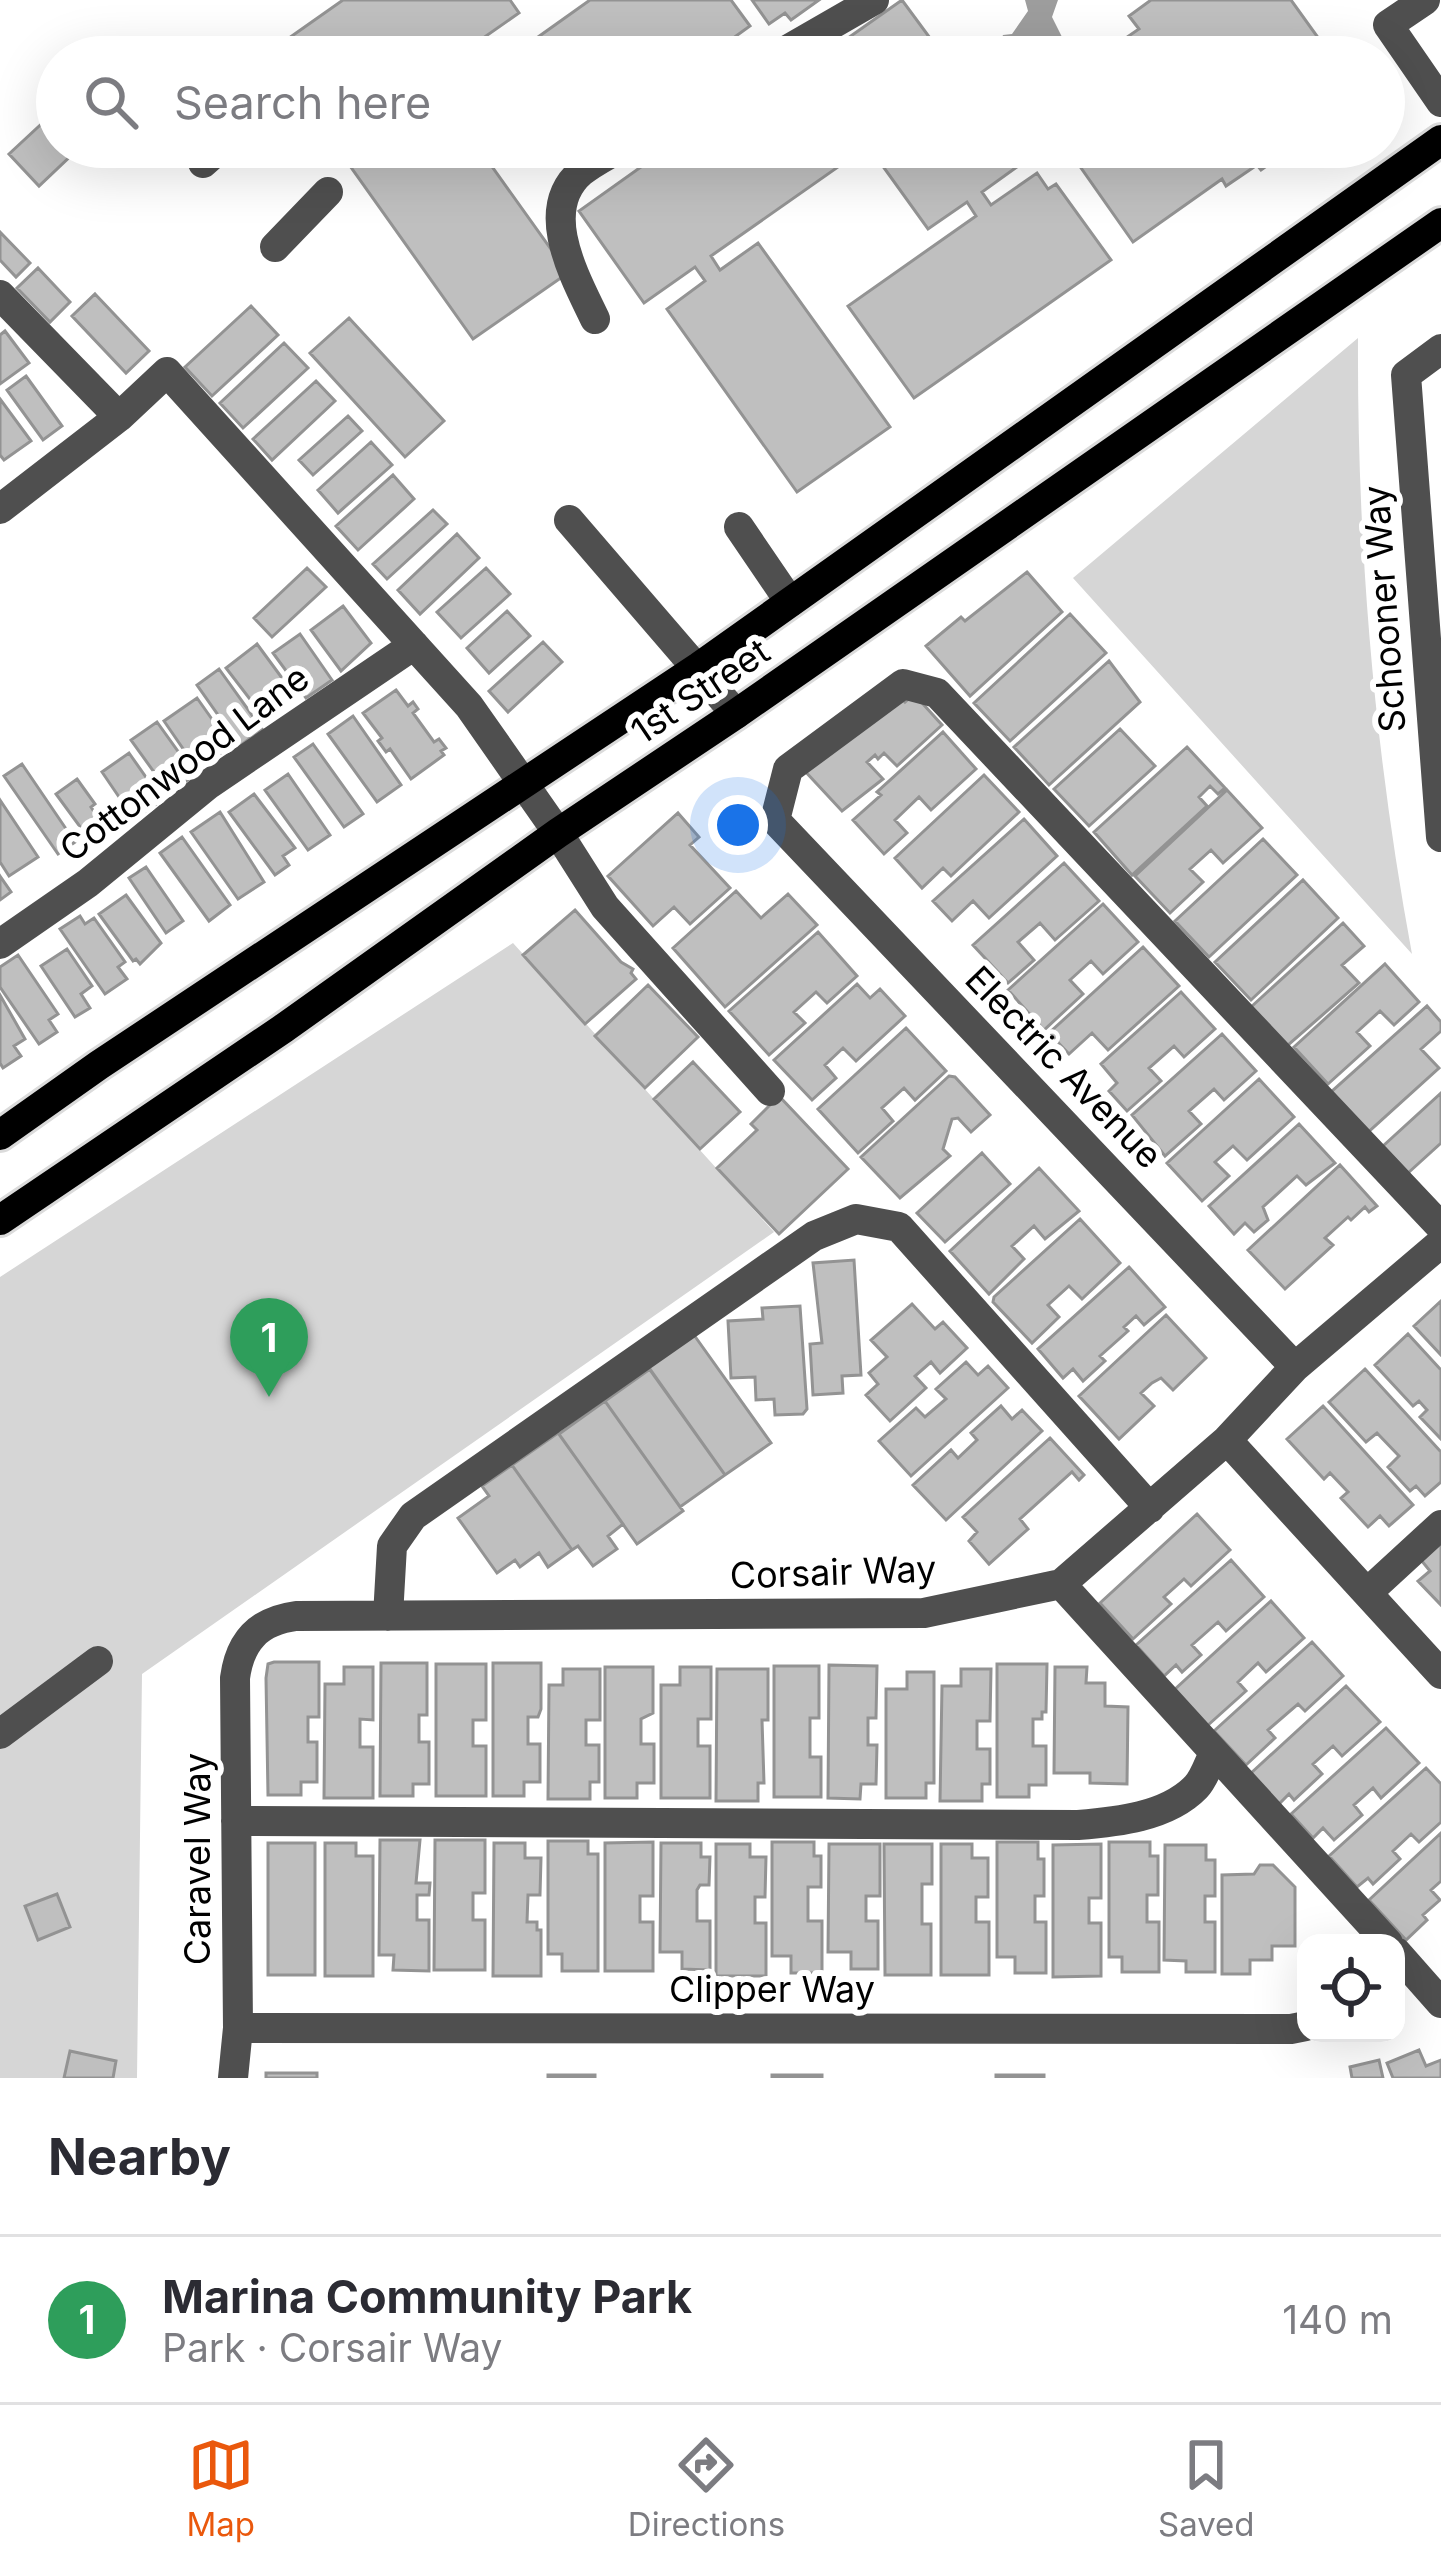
<!DOCTYPE html>
<html lang="en">
<head>
<meta charset="utf-8">
<style>
  :root { --surface:#fff; --page:#f2f2f3; --text:#2b2b33; --muted:#7c7c81; --line:#e1e1e2; --accent:#ea580c }
  body { margin:0; font-family:Inter,sans-serif; background:var(--page); color:var(--text) }
  .controls { position:absolute; right:36px; bottom:36px; display:grid; overflow:hidden; border-radius:24px; box-shadow:0 12px 48px #0002 }
  .controls button { width:108px; height:108px; display:grid; place-items:center; padding:0; border:0; border-bottom:3px solid var(--line); background:var(--surface); color:var(--text); font:60px sans-serif }
  .you { position:absolute; left:738px; top:825px; width:42px; height:42px; margin:-30px; border:9px solid #fff; border-radius:50%; background:#1a73e8; box-shadow:0 0 0 18px #1a73e833 }
  .badge { display:grid; place-items:center; width:78px; height:78px; border-radius:50%; background:var(--accent); color:#fff; font-size:39px; font-weight:700 }
  .pin { position:absolute; translate:-50% -99px; filter:drop-shadow(0 3px 6px #0008) }
  .pin::after { content:''; position:absolute; top:63px; width:42px; height:36px; background:inherit; clip-path:polygon(0 0,100% 0,50% 100%) }
  .list { margin:0; padding:0; list-style:none }
  h2 { display:flex; justify-content:space-between; align-items:center; height:156px; margin:0; padding:0 48px; font-size:51px }
  h2 small { font-size:39px; font-weight:400; color:var(--muted) }
  .list li { display:grid; grid-template-columns:78px 1fr auto; gap:36px; align-items:center; box-sizing:border-box; height:168px; padding:0 48px; border-top:3px solid var(--line) }
  .list b { display:block; font-size:45px; white-space:nowrap }
  .list p { margin:0; font-size:39px; white-space:nowrap; color:var(--muted) }
  .list em { font-size:39px; font-style:normal; color:var(--muted) }
  .icon { flex:none; width:66px; height:66px; fill:none; stroke:currentColor; stroke-width:2; stroke-linecap:round; stroke-linejoin:round }
  .map { position:relative; flex:none; width:1441px; height:2078px; overflow:hidden }
  .search { position:absolute; background:var(--surface); box-shadow:0 12px 48px #0002; left:36px; right:36px; top:36px; height:132px; display:flex; align-items:center; gap:30px; box-sizing:border-box; padding:0 42px; border-radius:66px; color:var(--muted); font-size:45px }
  .sheet { height:324px; background:var(--surface) }
  nav { display:flex; justify-content:space-around; align-items:center; box-sizing:border-box; height:168px; border-top:3px solid var(--line); background:var(--surface); font-size:33px; color:var(--muted) }
  nav a { display:grid; justify-items:center; gap:6px }
  nav .on { color:var(--accent) }
  .map>svg:first-child { display:block }
  .green { fill:#d6d6d6 }
  .water { fill:#9d9d9d }
  .building { fill:#bfbfbf; stroke:#939393; stroke-width:3 }
  .lines { fill:none; stroke-linecap:round; stroke-linejoin:round }
  .major-casing { stroke:#dbdbdb; stroke-width:36 }
  .minor { stroke:#4f4f4f; stroke-width:30 }
  .major { stroke:#000; stroke-width:30 }
  .labels { text-anchor:middle; stroke-width:12; stroke-linejoin:round; paint-order:stroke }
  .street-label { font-size:36px; fill:#000; stroke:#fff }
</style>
</head>
<body>
<div class="map">
<svg width="1441" height="2078" viewBox="0 0 1441 2078">
  <rect width="100%" height="100%" fill="#fff"/>
  <!-- green -->
  <path class="green" d="M1358 338C1357 546 1374 749 1412 954L1073 578Z
    M513 943 774 1232 142 1674 137 2078H0V1277Z"/>
  <!-- water -->
  <path class="water" d="M1025 0H1058L1052 17 1064 41 1049 57H994L1003 35 1012 34 1028 11Z"/>
  <!-- building -->
  <path class="building" d="M343 0H510L519 13 456 57H262Z
    M590 0H731L750 26 707 57H510Z
    M752 0H819L791 20 785 13 769 24Z
    M902 0 944 57H821Z
    M1151 0H1291L1332 57H1098L1139 29 1129 16Z
    M50 116 57 122V147L79 148 39 186 9 154Z
    M356 147H478L568 273 473 339 343 156Z
    M669 147H824L838 167 711 256 720 270 758 243 890 427 797 492 667 309 705 281 695 267 644 303 579 211Z
    M869 147H1009L1021 164 982 192 991 205 1037 173 1048 189 1056 184 1111 260 914 398 848 306 976 216 967 202 928 229Z
    M1080 147H1285L1288 151 1261 170 1257 165 1226 186 1222 179 1133 242 1079 165 1088 158Z
    M0 232 30 263 16 277 0 260Z
    M38 268 70 302 50 322 17 288Z
    M95 294 149 351 126 373 72 316Z
    M251 306 278 335 212 396 185 367Z
    M349 318 444 421 405 457 310 353Z
    M5 331 29 363 0 384V335Z
    M284 343 308 368 243 428 220 403Z
    M26 376 62 426 43 440 7 390Z
    M316 381 335 401 272 460 253 439Z
    M0 399 31 441 4 460 0 455Z
    M348 416 362 431 313 475 299 460Z
    M371 442 392 465 338 513 318 490Z
    M393 475 414 499 358 550 336 526Z
    M433 510 447 524 387 579 373 564Z
    M457 534 479 558 420 614 398 590Z
    M307 568 326 587 272 637 254 618Z
    M486 568 510 594 461 638 437 612Z
    M1027 572 1062 612 970 696 926 646 961 617 965 621Z
    M343 606 371 643 341 671 311 630Z
    M507 611 530 636 489 673 467 648Z
    M1070 614 1106 653 1010 741 974 703Z
    M300 634 332 680 306 698 273 653Z
    M543 642 562 662 508 712 489 691Z
    M257 644 296 697 266 720 226 668Z
    M1109 661 1140 702 1049 785 1014 747Z
    M219 669 262 729 240 746 197 685Z
    M396 690 408 706 413 702 418 709 413 713 434 742 439 739 446 748 441 751 444 755 411 779 390 749 386 752 378 741 382 738 363 713Z
    M914 694 942 725 897 766 884 753 878 759 875 755 867 762 883 779 842 811 802 768 899 695 905 702Z
    M197 698 231 746 197 769 164 721Z
    M353 716 401 785 377 802 328 734Z
    M157 722 195 775 169 793 131 740Z
    M1120 729 1155 766 1089 826 1054 789Z
    M943 732 976 769 931 810 919 797 895 820 907 833 884 854 853 820 881 795 877 792Z
    M313 744 363 814 344 827 294 757Z
    M1187 747 1225 788 1218 794 1210 786 1199 797 1207 806 1132 875 1094 832Z
    M129 753 162 800 134 819 102 772Z
    M22 764 75 842 58 854 4 776Z
    M288 774 330 835 308 850 265 790Z
    M984 775 1019 812 951 876 943 868 922 888 895 858Z
    M77 779 95 804 91 807 105 828 89 839 56 794Z
    M1227 790 1262 828 1223 863 1211 850 1190 869 1203 882 1170 913 1135 876Z
    M254 794 295 848 283 856 289 865 275 875 229 812Z
    M0 800 38 857 9 876 0 862Z
    M220 812 264 882 238 899 191 832Z
    M678 813 699 837 690 845 730 888 690 924 674 907 653 926 608 876Z
    M1024 819 1057 856 989 918 973 901 952 921 933 901Z
    M182 837 230 905 209 921 160 853Z
    M1263 839 1297 875 1209 957 1175 921Z
    M1064 863 1099 901 1055 940 1040 923 1018 942 1034 960 1008 983 973 945Z
    M146 867 183 921 166 933 129 878Z
    M0 876 11 892 0 900Z
    M1303 880 1338 918 1251 1000 1215 962Z
    M736 891 761 918 788 894 817 925 725 1007 673 948Z
    M126 895 161 943 140 964 136 959 133 961 99 914Z
    M1103 904 1138 942 1103 974 1091 961 1070 980 1083 994 1044 1030 1008 990Z
    M575 910 621 962 633 969 631 973 636 979 585 1024 523 955Z
    M80 916 85 924 94 918 125 962 118 967 127 979 105 994 60 929Z
    M1343 923 1364 946 1342 965 1359 983 1287 1046 1251 1007Z
    M818 932 857 976 827 1003 816 992 794 1012 805 1023 769 1055 729 1011Z
    M1143 947 1179 986 1108 1050 1092 1033 1069 1054 1049 1033Z
    M67 949 92 986 81 994 90 1008 75 1017 41 966Z
    M18 955 58 1014 49 1020 57 1032 39 1044 0 987V967Z
    M1385 964 1419 1002 1394 1025 1380 1011 1357 1032 1370 1046 1328 1084 1294 1047Z
    M857 984 870 998 880 989 905 1016 856 1061 843 1048 825 1065 836 1078 812 1100 774 1060Z
    M648 985 698 1037 645 1088 595 1036Z
    M1181 992 1215 1029 1184 1057 1174 1046 1149 1068 1161 1081 1127 1111 1109 1091 1117 1083 1101 1064Z
    M0 995 25 1039 14 1046 21 1056 3 1068 0 1063Z
    M1427 1006 1441 1022V1031L1421 1049 1439 1068 1366 1134 1330 1093Z
    M906 1028 946 1071 915 1100 904 1088 882 1108 893 1121 858 1153 818 1109Z
    M1222 1034 1256 1071 1224 1100 1214 1089 1189 1111 1201 1124 1165 1156 1132 1115Z
    M693 1062 740 1112 700 1149 654 1099Z
    M949 1076 955 1077 990 1115 971 1132 958 1118 952 1119 943 1149 950 1156 900 1198 861 1157Z
    M1259 1079 1294 1117 1247 1160 1233 1146 1215 1162 1229 1176 1202 1201 1167 1163Z
    M1441 1093V1143L1408 1173 1383 1146Z
    M779 1096 848 1169 779 1234 717 1168 757 1130 751 1124Z
    M1299 1124 1335 1163 1306 1185 1297 1176 1263 1207 1268 1220 1254 1232 1245 1223 1234 1234 1209 1206Z
    M982 1153 1010 1184 945 1242 917 1213Z
    M1340 1165 1377 1206 1369 1212 1365 1207 1351 1220 1348 1217 1325 1238 1333 1245 1285 1289 1248 1250Z
    M1039 1168 1079 1211 1045 1239 1034 1226 1012 1246 1024 1259 989 1294 950 1251Z
    M1080 1219 1120 1263 1082 1299 1069 1286 1048 1305 1059 1317 1032 1343 993 1302 994 1297Z
    M854 1260 861 1375 842 1376 843 1393 813 1395 810 1344 822 1343 813 1263Z
    M1129 1267 1165 1307 1144 1325 1136 1316 1124 1327 1128 1331 1100 1356 1105 1361 1083 1381 1073 1369 1063 1378 1038 1349Z
    M1441 1301V1355L1414 1326Z
    M912 1304 935 1329 943 1322 967 1348 940 1373 931 1362 915 1376 926 1388 890 1421 866 1395 878 1384 869 1373 887 1357 871 1340Z
    M800 1306 807 1409 803 1414 775 1415 774 1399 756 1400 755 1377 731 1378 728 1321 763 1319 762 1308Z
    M1166 1315 1206 1358 1173 1390 1161 1378 1152 1383 1141 1393 1154 1406 1119 1439 1079 1396Z
    M1408 1334 1441 1370V1439L1420 1417 1427 1410 1419 1401 1413 1406 1375 1365Z
    M694 1335 771 1443 725 1475 648 1367Z
    M966 1362 978 1375 988 1366 1008 1388 911 1476 879 1441 916 1408 925 1417 946 1399 936 1389Z
    M650 1369 725 1475 680 1507 605 1401Z
    M1365 1369 1441 1452V1482L1425 1496 1416 1486 1410 1491 1388 1467 1399 1456 1377 1433 1366 1442 1329 1402Z
    M605 1401 683 1511 637 1544 559 1434Z
    M1001 1406 1012 1419 1022 1410 1042 1431 946 1520 913 1485 951 1450 958 1458 977 1440 971 1433Z
    M1323 1406 1413 1505 1389 1526 1380 1516 1368 1527 1341 1498 1348 1492 1330 1473 1324 1479 1287 1439Z
    M558 1433 623 1524 608 1536 617 1549 593 1566 578 1546 572 1550 512 1465Z
    M1050 1438 1084 1475 1079 1480 1072 1472 1020 1519 1028 1529 989 1564 969 1541 977 1532 963 1517Z
    M512 1465 572 1550 548 1567 539 1553 520 1567 515 1560 497 1573 458 1518 489 1496 482 1486Z
    M1197 1514 1230 1550 1191 1586 1184 1579 1164 1597 1171 1604 1133 1639 1100 1603Z
    M1441 1542V1605L1418 1581 1430 1571 1421 1560Z
    M1231 1560 1264 1597 1226 1631 1218 1622 1192 1645 1201 1655 1182 1672 1176 1665 1164 1676 1136 1645Z
    M1271 1601 1304 1638 1266 1672 1258 1663 1238 1682 1246 1691 1207 1726 1174 1690Z
    M1312 1642 1343 1676 1305 1711 1298 1704 1268 1730 1275 1738 1246 1765 1214 1731Z
    M274 1662H319V1717H308V1742H317V1782H301V1795H268L266 1678 268 1664Z
    M381 1663H427V1715H419V1742H429V1784H413V1796H380Z
    M493 1663H541V1709L538 1717H528V1744H540V1782H524V1796H493Z
    M436 1664H486V1720H473V1746H486V1796H436Z
    M997 1664H1047L1046 1712H1042V1719H1033V1746H1046V1785H1029V1797H997Z
    M829 1665 877 1666 876 1718H868V1745H877L876 1784H861L860 1799 828 1798Z
    M774 1666H819V1718H810V1757H821V1797H774Z
    M344 1667H373V1720L360 1719V1747H373V1798H324L325 1684H344Z
    M605 1667H653V1713L641 1719V1744H654V1783H637V1798H605Z
    M680 1667H711V1719H698V1746H710V1798H661V1685H680Z
    M1055 1667H1087L1086 1683H1105V1706L1128 1707 1127 1784 1090 1783V1773H1054Z
    M563 1669H600V1720H586V1745H599V1782H590V1799H548L549 1685H563Z
    M717 1669H768V1720H762L764 1783H758V1801H716Z
    M961 1669H991L990 1721H977V1749H990V1784H982V1801H940L942 1686H961Z
    M907 1672H934V1783H926V1798H886V1689H907Z
    M1346 1686 1380 1722 1342 1756 1333 1746 1313 1764 1322 1774 1294 1800 1289 1794 1278 1805 1250 1774Z
    M1386 1728 1419 1763 1381 1798 1373 1788 1354 1805 1362 1815 1334 1840 1323 1828 1313 1838 1291 1814Z
    M1426 1768 1441 1784V1822L1419 1842 1411 1834 1393 1851 1400 1859 1373 1884 1368 1878 1357 1887 1329 1856Z
    M1441 1833V1881L1431 1890 1440 1900 1423 1915 1427 1920 1406 1940 1369 1900Z
    M380 1840H420L416 1883H430L429 1895H417V1920H429V1971L393 1970 394 1955H379Z
    M435 1840H485V1893H473V1920H485V1970H434Z
    M548 1841H588V1854H598V1971H562V1954H548Z
    M653 1842V1896H640V1922H653V1971H605V1843Z
    M772 1842H814V1856H821V1887H808V1921H822V1973H791V1956H772Z
    M997 1842H1038V1859H1044V1896H1035V1922H1046V1973H1015V1957H997Z
    M1109 1842H1150V1856H1158V1895H1147V1922H1159V1972H1122V1957H1109Z
    M268 1843H315V1975H268Z
    M325 1843H356V1856H373V1976H325Z
    M494 1843H525V1858H541L540 1895H528L527 1922H537V1930H541V1976H493Z
    M661 1843H701V1857H710L709 1885H700L697 1890V1921H710V1970L682 1969V1952H660Z
    M716 1844H750V1857H766L765 1897H755V1923H766V1976H716Z
    M829 1844H880V1896H866V1921H878V1969H851V1952H828Z
    M884 1844H932V1884H922V1924H931V1975H885Z
    M941 1844H972V1858H988V1897H976V1922H989V1975H941Z
    M1101 1844V1898H1089V1923H1101V1976L1053 1977V1845Z
    M1165 1845H1206V1860H1215V1896H1205V1922H1215V1972H1186V1961L1164 1960Z
    M1260 1865H1273L1295 1887V1946H1272V1960H1250V1974H1222V1875L1254 1874Z
    M57 1894 70 1927 38 1940 25 1906Z
    M1419 2050 1426 2066 1441 2060V2078H1393L1387 2063Z
    M70 2051 116 2061 113 2078H64Z
    M1379 2060 1383 2078H1352L1350 2067Z
    M266 2073H317V2078H266Z
    M548 2075H595V2078H548Z
    M772 2075H822V2078H772Z
    M996 2075H1044V2078H996Z"/>
  <g class="lines">
    <defs>
      <path id="major" d="M0 1135 99 1065 699 667 1441 140
        M0 1220 284 1028 558 833 736 714 1441 223"/>
    </defs>
    <!-- major casing -->
    <use href="#major" class="major-casing"/>
    <!-- minor -->
    <path class="minor" d="M1425 0 1388 25 1441 102
      M775 57 874 0
      M203 163 221 147
      M275 247 328 192
      M0 295 119 417
      M595 319C575 277 537 210 581 172 593 162 608 155 621 147
      M1441 349 1406 375 1441 837
      M0 509 119 417 167 372 469 706 558 833 605 907 770 1091
      M569 520 736 714
      M739 527 790 602
      M0 944 88 883 209 784 414 645
      M1295 1367 775 820 788 769 903 684 937 693 1441 1227
      M1227 1440 1441 1674
      M1061 1584 1388 1943
      M1368 1592 1441 1525
      M388 1616 392 1546 413 1516 814 1236 856 1219 899 1227 1150 1508
      M0 1734 98 1661
      M236 1821 1078 1825C1116 1822 1167 1817 1196 1787 1204 1779 1209 1763 1214 1753
      M1396 1952 1441 2003
      M238 2028 1291 2029 1306 2026
      M233 2078 238 2028 235 1678C240 1641 258 1621 296 1616L924 1613 1061 1584 1227 1440 1295 1367 1441 1243"/>
    <!-- major -->
    <use href="#major" class="major"/>
  </g>
  <g class="labels">
    <!-- street labels -->
    <g class="street-label">
      <text transform="translate(1384 609) rotate(-94)" y="13">Schooner Way</text>
      <text transform="translate(700 691) rotate(-34)" y="13">1st Street</text>
      <text transform="translate(184 763) rotate(-37)" y="13">Cottonwood Lane</text>
      <text transform="translate(1064 1067) rotate(46)" y="13">Electric Avenue</text>
      <text transform="translate(833 1572) rotate(-2)" y="13">Corsair Way</text>
      <text transform="translate(197 1859) rotate(-90)" y="13">Caravel Way</text>
      <text x="772" y="2002">Clipper Way</text>
    </g>
  </g>
</svg>
<div class="controls">
<button><svg class="icon" aria-label="locate" viewBox="0 0 24 24"><circle cx="12" cy="12" r="6"/><path d="M12 2v4M12 18v4M2 12h4M18 12h4"/></svg></button>
</div>
<div class="you"></div>
<div class="pin badge" style="left:269px;top:1397px;background:#2e9e5b">1</div>
<div class="search"><svg class="icon" aria-label="search" viewBox="0 0 24 24"><circle cx="10" cy="10" r="6"/><path d="M15 15l6 6"/></svg>Search here</div>
</div>
<section class="sheet">
<h2>Nearby<small></small></h2>
<ul class="list">
<li><span class="badge" style="background:#2e9e5b">1</span><div><b>Marina Community Park</b><p>Park · Corsair Way</p></div><em>140 m</em></li>
</ul>
</section>
<nav>
<a class="on"><svg class="icon" aria-label="map" viewBox="0 0 24 24"><path d="M3 6l6-2 6 2 6-2v14l-6 2-6-2-6 2zM9 4v14M15 6v14"/></svg>Map</a>
<a><svg class="icon" aria-label="directions" viewBox="0 0 24 24"><path d="M12 3l9 9-9 9-9-9zM9 14v-3h6M13 9l2 2-2 2"/></svg>Directions</a>
<a><svg class="icon" aria-label="saved" viewBox="0 0 24 24"><path d="M7 4h10v16l-5-4-5 4z"/></svg>Saved</a>
</nav>
</body>
</html>
